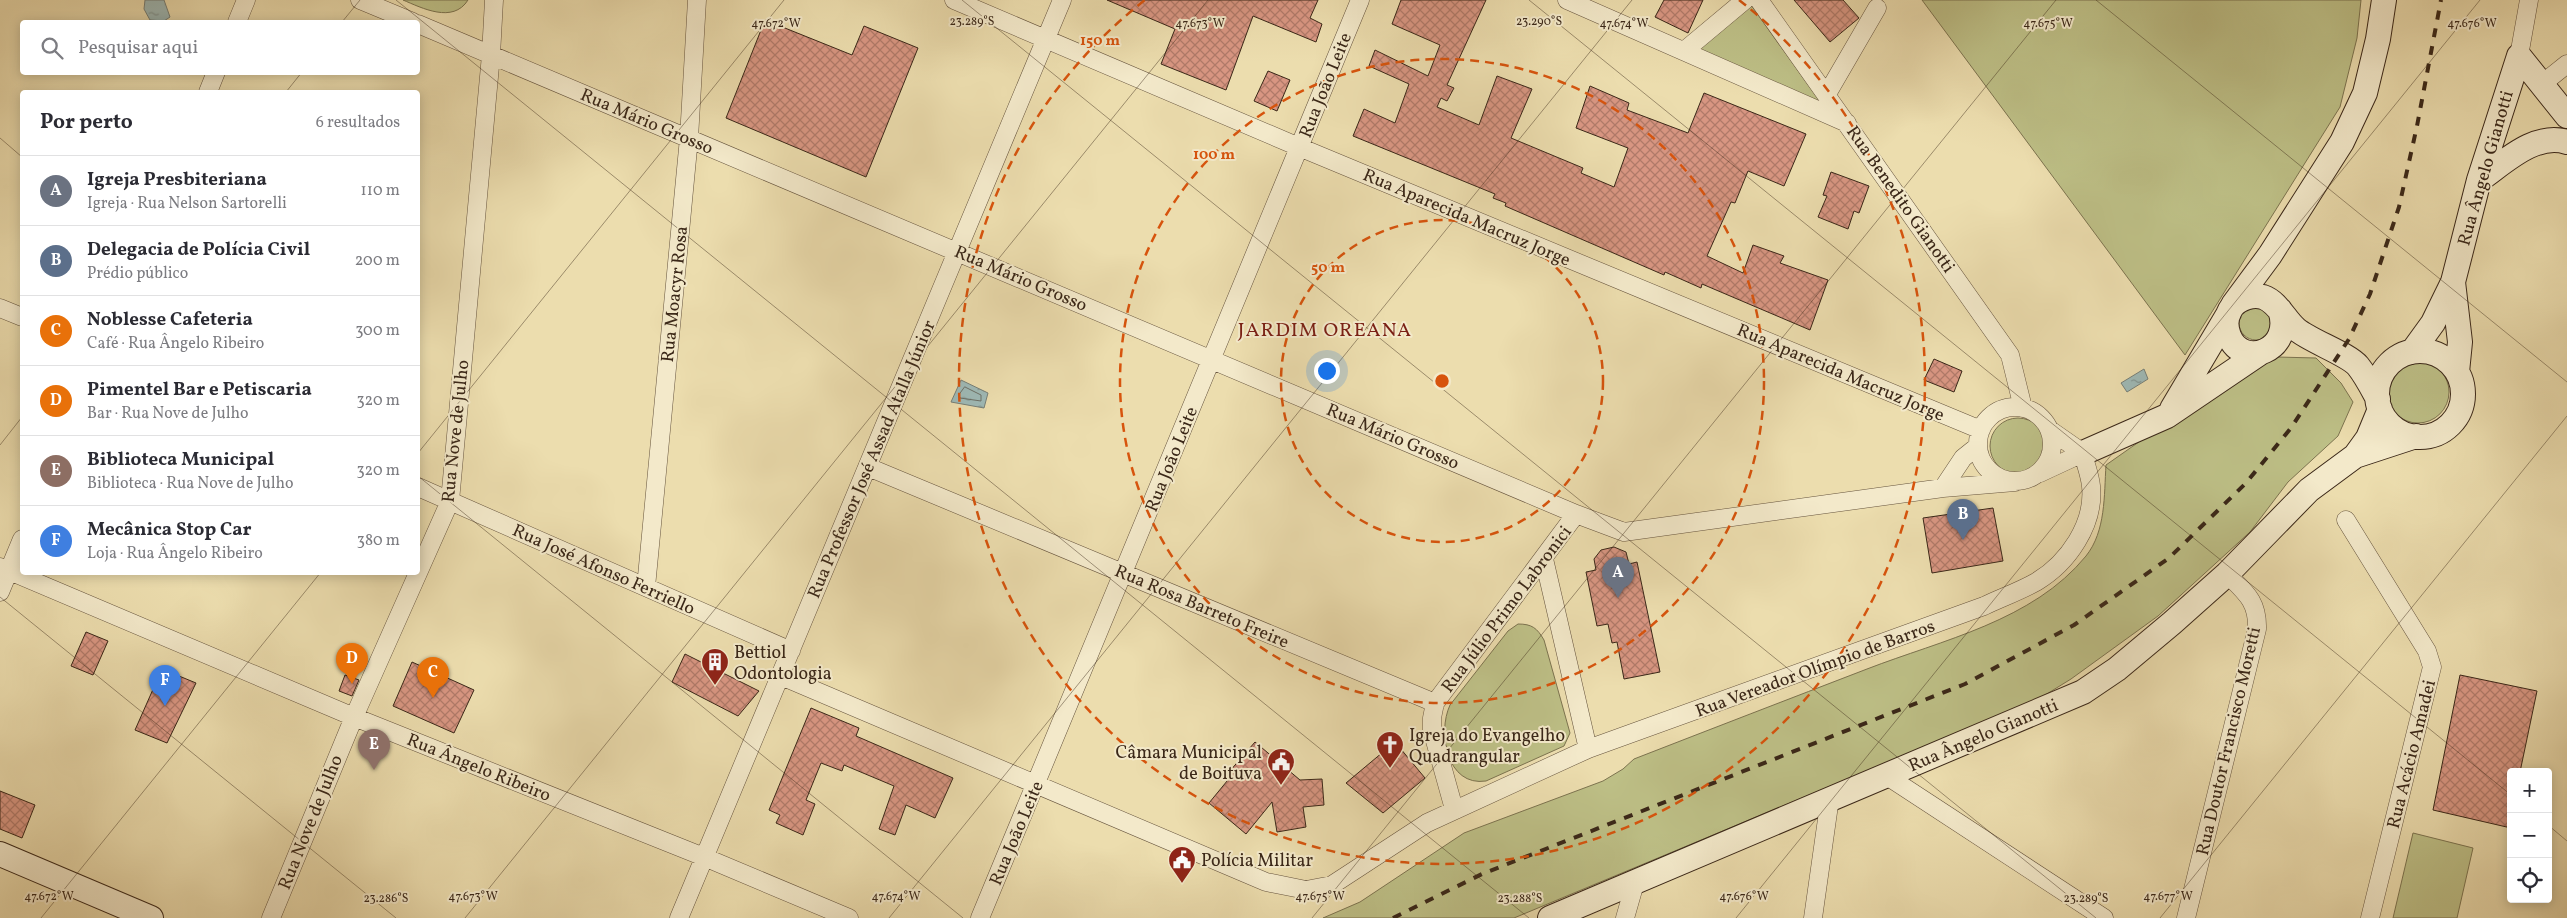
<!DOCTYPE html>
<html lang="pt">
<head>
<meta charset="utf-8">
<style>
  :root { --surface:#fff; --page:#f2f2f3; --text:#2b2b33; --muted:#7c7c81; --line:#e1e1e2; --accent:#8f2418 }
  body { margin:0; font-family:Vollkorn,serif; background:var(--page); color:var(--text) }
  .controls { position:absolute; right:15px; bottom:15px; display:grid; overflow:hidden; border-radius:5px; box-shadow:0 2px 12px #0003 }
  .controls button { width:45px; height:45px; display:grid; place-items:center; padding:0; border:0; border-bottom:1px solid var(--line); background:var(--surface); color:var(--text); font:25px sans-serif }
  .you { position:absolute; left:1326px; top:370px; width:18px; height:18px; margin:-12px; border:4px solid #fff; border-radius:50%; background:#1a73e8; box-shadow:0 0 0 8px #1a73e833 }
  .badge { display:grid; place-items:center; width:32px; height:32px; border-radius:50%; background:var(--accent); color:#fff; font-size:16px; font-weight:700 }
  .pin { position:absolute; translate:-50% -41px; filter:drop-shadow(0 1px 2px #0008) }
  .pin::after { content:''; position:absolute; top:26px; width:18px; height:15px; background:inherit; clip-path:polygon(0 0,100% 0,50% 100%) }
  .list { margin:0; padding:0; list-style:none }
  h2 { display:flex; justify-content:space-between; align-items:center; height:65px; margin:0; padding:0 20px; font-size:21px }
  h2 small { font-size:16px; font-weight:400; color:var(--muted) }
  .list li { display:grid; grid-template-columns:32px 1fr auto; gap:15px; align-items:center; box-sizing:border-box; height:70px; padding:0 20px; border-top:1px solid var(--line) }
  .list b { display:block; font-size:19px; white-space:nowrap }
  .list p { margin:0; font-size:16px; white-space:nowrap; color:var(--muted) }
  .list em { font-size:16px; font-style:normal; color:var(--muted) }
  .icon { flex:none; width:28px; height:28px; fill:none; stroke:currentColor; stroke-width:2; stroke-linecap:round; stroke-linejoin:round }
  .map { position:relative; flex:none; width:2567px; height:918px; overflow:hidden }
  .search { position:absolute; background:var(--surface); box-shadow:0 2px 12px #0003; left:20px; top:20px; width:400px; height:55px; display:flex; align-items:center; gap:12px; box-sizing:border-box; padding:0 18px; border-radius:5px; color:var(--muted); font-size:19px }
  .panel { position:absolute; background:var(--surface); box-shadow:0 2px 12px #0003; left:20px; top:90px; width:400px; height:485px; border-radius:5px }
  .map>svg:first-child { display:block }
  .green { fill:#bdbf86; stroke:#7c734f }
  .water { fill:url(#water-ripples); stroke:#767f77 }
  .lines { fill:none; stroke-linecap:round; stroke-linejoin:round }
  .shore { stroke:#6c7067; stroke-width:1 }
  .building { fill:url(#building-cross-hatch); stroke:#3a2718 }
  .street-casing { stroke:#66543e; stroke-width:19 }
  .secondary-casing { stroke:#3a2718; stroke-width:26 }
  .street { stroke:#f3e9ca; stroke-width:18 }
  .secondary { stroke:#f3e9ca; stroke-width:24 }
  .rail { stroke:#3a2718; stroke-width:4; stroke-dasharray:9 9; stroke-linecap:butt }
  .ticks { fill:none; stroke:#3a2718; stroke-width:1; stroke-opacity:0.45 }
  .ring { fill:none; stroke:#d7540d; stroke-width:2.5; stroke-dasharray:9 6 }
  .labels { text-anchor:middle; stroke-width:4; stroke-linejoin:round; paint-order:stroke }
  .street-label { font-size:18px; fill:#3a2718; stroke:#f3e9ca }
  .poi-label { font-size:18px; fill:#3a2718; stroke:#f3e9ca; text-anchor:start }
  .quarter-label { font-size:20px; letter-spacing:1px; fill:#7a1f14; stroke:#f3e9ca }
  .ticks-label { font-size:12px; text-anchor:middle; fill:#3a2718; stroke:#f3e9ca; stroke-width:4; stroke-linejoin:round; paint-order:stroke }
  .centre { fill:#d7540d; stroke:#f3e9ca; stroke-width:2.5 }
  .ring-label { font-size:15px; text-anchor:middle; font-weight:bold; fill:#d7540d; stroke:#f3e9ca; stroke-width:4; stroke-linejoin:round; paint-order:stroke }
</style>
</head>
<body>
<div class="map">
<svg width="2567" height="918" viewBox="0 0 2567 918">
  <defs>
    <pattern id="water-ripples" width="26" height="14" patternUnits="userSpaceOnUse" patternTransform="scale(1.25)"><rect width="26" height="14" fill="#9eb9b6"/><path d="M2 4q2-2 4 0t4 0M15 11q2-2 4 0t4 0" fill="none" stroke="#829693"/></pattern>
    <pattern id="building-cross-hatch" width="8" height="8" patternUnits="userSpaceOnUse" patternTransform="scale(1.25)"><rect width="8" height="8" fill="#d89682"/><path d="M0 0l8 8M0 8l8-8" fill="none" stroke="#b07a69"/></pattern>
  </defs>
  <rect width="100%" height="100%" fill="#ecddae"/>
  <filter id="stains"><feTurbulence type="fractalNoise" baseFrequency=".004" numOctaves="4"/><feColorMatrix values="0 0 0 0 .2 0 0 0 0 .09 0 0 0 0 .02 0 0 0 .5 -.17"/></filter>
  <radialGradient id="worn" r=".72"><stop offset=".6" stop-color="#630" stop-opacity="0"/><stop offset="1" stop-color="#630" stop-opacity=".3"/></radialGradient>
  <!-- green -->
  <path class="green" d="M403 0H468C453 24 422 8 403 0Z
    M1922 0H2361L2357 38 2340 107 2185 355Z
    M1751 5 1822 104 1699 49Z
    M2239 323a17 17 0 1 1 34 0a17 17 0 1 1-34 0Z
    M2277 357 2316 358 2341 383 2353 402 2338 436 2288 482 2250 532 2158 616 2071 679 2037 700 1514 918H1323L1360 902 1464 833 1603 781 1623 769 1634 759C1711 729 1789 699 1867 669 1942 640 2033 621 2086 556 2106 531 2104 495 2106 465L2153 432Z
    M2387 392a31 31 0 1 1 62 0a31 31 0 1 1-62 0Z
    M1990 446a28 28 0 1 1 56 0a28 28 0 1 1-56 0Z
    M1518 624C1532 624 1537 628 1544 640L1570 733 1564 746 1486 781C1447 787 1437 733 1450 705L1508 631Z
    M2413 833 2473 848 2457 918H2393Z"/>
  <!-- water -->
  <path class="water" d="M145 0H164L170 17 164 21 150 20 144 9Z
    M2144 369 2148 379 2127 392 2121 383Z
    M961 380 988 393 984 408 951 402Z"/>
  <g class="lines">
    <!-- shore -->
    <path class="shore" d="M965 387 981 395V401L960 398 959 395Z"/>
  </g>
  <!-- building -->
  <path class="building" d="M1107 0H1318L1310 18 1322 24 1316 42 1253 16 1226 90 1161 64 1175 29Z
    M1401 0H1486L1447 85 1454 88 1447 101 1441 98 1437 107 1479 125 1497 76 1532 89 1511 138 1583 168 1581 173 1614 187 1628 148 1576 128 1590 86 1629 103 1627 110 1688 133 1704 93 1806 134 1784 186 1748 171 1735 203 1731 202 1707 256 1743 273 1753 245 1784 256 1780 263 1828 280 1810 330 1702 284 1701 288 1665 272 1664 275 1505 206 1506 203 1493 198 1495 194 1353 136 1364 109 1395 123 1409 84 1369 66 1375 50 1428 76 1440 45 1392 24Z
    M1664 0H1703L1688 33 1655 17Z
    M1794 0H1843L1859 18 1830 42Z
    M765 20 852 55 864 26 918 48 866 177 726 118Z
    M1268 71 1290 80 1277 111 1254 101Z
    M1831 172 1869 186 1859 213 1854 211 1848 229 1818 217 1827 196 1823 195Z
    M1934 359 1962 371 1954 392 1924 380Z
    M1993 508 2003 561 1932 573 1923 518Z
    M1614 547 1626 552 1629 564 1637 562 1660 672 1624 679 1617 642 1612 643 1608 624 1597 626 1586 572 1596 570 1594 559 1601 550Z
    M86 632 108 641 93 675 71 666Z
    M685 654 759 691 738 716 672 682Z
    M412 662 474 690 454 733 393 706Z
    M162 669 196 683 167 743 135 730Z
    M345 675 359 680 352 696 339 691Z
    M2460 675 2537 691 2520 772H2511V828L2433 810Z
    M811 708 859 728 856 736 953 778 935 818 906 805 895 835 879 829 894 786 844 765 842 771 821 763 806 800 815 804 803 835 776 823 780 815 769 810Z
    M1255 742 1300 780 1322 779 1324 805 1303 807 1306 827 1277 832 1272 802 1246 834 1209 803 1232 775 1229 772Z
    M1395 742 1425 778 1383 813 1346 783Z
    M0 791 35 805 22 838 0 829Z"/>
  <g class="lines">
    <defs>
      <path id="street" d="M360 0 413 22
        M954 0 1299 147 1981 430
        M1567 0 1847 123
        M1759 0 2010 355 2023 408
        M237 22 246 0
        M418 24 1576 514 1624 532 1943 488 2015 482
        M1684 51 1745 0
        M2519 56 2529 0
        M2542 84 2567 64
        M208 92 216 72
        M1827 94 1877 8
        M0 308 22 317
        M1978 444a37 37 0 1 1 74 0a37 37 0 1 1-74 0Z
        M2050 430 2083 453
        M868 467 1435 703
        M2040 473 2083 453
        M418 487 791 651
        M1943 488 1963 458 1978 446
        M2346 520 2427 651 2432 667 2370 918
        M1544 559 1588 749
        M0 567 354 717 704 857 849 918
        M646 587 689 138 697 0
        M0 592 22 539
        M781 676 1266 882 1306 890 1332 885 1427 823 1588 749 1984 606C2001 598 2020 591 2036 582 2068 563 2095 524 2091 486 2090 475 2085 463 2083 453
        M1887 776 2104 918
        M1454 809 1432 730V718L1435 703 1576 514
        M271 918 354 717 450 501 491 55 494 0
        M679 918 1062 0
        M980 918 1360 0
        M1625 918 1635 883
        M1813 918 1830 798
        M2186 918 2257 629C2258 601 2245 592 2227 574"/>
      <path id="secondary" d="M2519 56 2567 116
        M2479 180C2504 163 2534 132 2567 142
        M2453 282 2460 342 2457 372
        M2233 305 2270 255 2342 142 2365 93 2378 39 2384 0
        M2280 310C2294 350 2243 370 2229 336 2225 326 2226 315 2232 307 2239 298 2253 294 2263 297 2278 302 2285 320 2296 329 2310 341 2348 354 2358 366 2366 376 2372 388 2378 399
        M2377 394a43 43 0 1 1 86 0a43 43 0 1 1-86 0Z
        M2412 352 2433 323 2453 282 2479 180 2519 56
        M2172 409 2229 313
        M2083 453 2167 416 2260 353
        M2355 456 2416 436
        M0 854 151 918
        M1550 918 2083 692 2117 669 2172 623 2227 574 2309 490 2355 456 2368 438 2380 409"/>
    </defs>
    <!-- street casing -->
    <use href="#street" class="street-casing"/>
    <!-- secondary casing -->
    <use href="#secondary" class="secondary-casing"/>
    <!-- street -->
    <use href="#street" class="street"/>
    <!-- secondary -->
    <use href="#secondary" class="secondary"/>
    <!-- rail -->
    <path class="rail" d="M1393 918 1482 874 1965 684 2074 625 2169 558 2246 483 2291 428 2349 339 2370 294 2399 207 2417 126 2441 0"/>
  </g>
  <!-- ticks -->
  <path class="ticks" d="M396 0 1529 918M962 0 2096 918M1529 0 2511 795M2096 0 2567 382M342 22 360 0M286 92 302 72M0 138 22 157M0 445 22 417M418 453 784 0M418 476 963 918M0 597 396 918M2548 825 2567 841M41 918 321 572M465 918 1208 0M889 918 1632 0M1312 918 2056 0M1736 918 2480 0M2160 918 2567 416"/>
  <!-- distance rings -->
  <g class="ring">
    <circle cx="1442" cy="381" r="161"/>
    <circle cx="1442" cy="381" r="322"/>
    <path d="M1739 0A483 483 0 1 1 1145 0"/>
  </g>
  <!-- icons -->
  <defs>
    <symbol id="building-pin" viewBox="-11 -11 22 30"><path d="M0 17L-7.5 6A9.5 9.5 0 1 1 7.5 6Z" fill="#8f2418" stroke="#f3e9ca"/><path d="M-4-6H4V6H1V3H-1V6H-4ZM-2.5-4.3h1.7v1.8h-1.7ZM.8-4.3h1.7v1.8H.8ZM-2.5-1h1.7V.8h-1.7ZM.8-1h1.7V.8H.8Z" fill="#fff"/></symbol>
    <symbol id="church-pin" viewBox="-11 -11 22 30"><path d="M0 17L-7.5 6A9.5 9.5 0 1 1 7.5 6Z" fill="#8f2418" stroke="#f3e9ca"/><path d="M-1.2-6h2.4v3.5h3.3v2.4h-3.3V6h-2.4V-.1h-3.3v-2.4h3.3Z" fill="#fff"/></symbol>
    <symbol id="civic-pin" viewBox="-11 -11 22 30"><path d="M0 17L-7.5 6A9.5 9.5 0 1 1 7.5 6Z" fill="#8f2418" stroke="#f3e9ca"/><path d="M-.6-6.5H3V-4.5H.6V-3L4-1V1h2V6H-6V1h2V-1L-.6-3ZM-1.2 2.5V6h2.4V2.5Z" fill="#fff"/></symbol>
  </defs>
  <g fill-rule="evenodd">
    <use href="#building-pin" x="699" y="646" width="32" height="43"/>
    <use href="#church-pin" x="1374" y="729" width="32" height="43"/>
    <use href="#civic-pin" x="1265" y="746" width="32" height="43"/>
    <use href="#civic-pin" x="1166" y="844" width="32" height="43"/>
  </g>
  <g class="labels">
    <!-- street labels -->
    <g class="street-label">
      <text transform="translate(1325 85) rotate(-68)" y="6">Rua João Leite</text>
      <text transform="translate(647 121) rotate(23)" y="6">Rua Mário Grosso</text>
      <text transform="translate(2485 168) rotate(-74)" y="6">Rua Ângelo Gianotti</text>
      <text transform="translate(1901 199) rotate(55)" y="6">Rua Benedito Gianotti</text>
      <text transform="translate(1467 217) rotate(23)" y="6">Rua Aparecida Macruz Jorge</text>
      <text transform="translate(1021 278) rotate(23)" y="6">Rua Mário Grosso</text>
      <text transform="translate(674 294) rotate(-84)" y="6">Rua Moacyr Rosa</text>
      <text transform="translate(1841 372) rotate(23)" y="6">Rua Aparecida Macruz Jorge</text>
      <text transform="translate(455 431) rotate(-84)" y="6">Rua Nove de Julho</text>
      <text transform="translate(1393 436) rotate(23)" y="6">Rua Mário Grosso</text>
      <text transform="translate(871 459) rotate(-67)" y="6">Rua Professor José Assad Atalla Júnior</text>
      <text transform="translate(1171 459) rotate(-68)" y="6">Rua João Leite</text>
      <text transform="translate(604 569) rotate(24)" y="6">Rua José Afonso Ferriello</text>
      <text transform="translate(1202 606) rotate(23)" y="6">Rua Rosa Barreto Freire</text>
      <text transform="translate(1506 609) rotate(-53)" y="6">Rua Júlio Primo Labronici</text>
      <text transform="translate(1815 668) rotate(-20)" y="6">Rua Vereador Olímpio de Barros</text>
      <text transform="translate(1983 735) rotate(-23)" y="6">Rua Ângelo Gianotti</text>
      <text transform="translate(2228 741) rotate(-77)" y="6">Rua Doutor Francisco Moretti</text>
      <text transform="translate(2411 754) rotate(-76)" y="6">Rua Acácio Amadei</text>
      <text transform="translate(479 767) rotate(22)" y="6">Rua Ângelo Ribeiro</text>
      <text transform="translate(310 822) rotate(-68)" y="6">Rua Nove de Julho</text>
      <text transform="translate(1016 833) rotate(-67)" y="6">Rua João Leite</text>
    </g>
    <!-- poi labels -->
    <g class="poi-label">
      <text x="734" y="658">Bettiol<tspan x="734" dy="21">Odontologia</tspan></text>
      <text x="1409" y="741">Igreja do Evangelho<tspan x="1409" dy="21">Quadrangular</tspan></text>
      <text x="1262" y="758" text-anchor="end">Câmara Municipal<tspan x="1262" dy="21">de Boituva</tspan></text>
      <text x="1201" y="866">Polícia Militar</text>
    </g>
    <!-- quarter labels -->
    <g class="quarter-label">
      <text x="1325" y="336">JARDIM OREANA</text>
    </g>
  </g>
  <g class="ticks-label">
    <text x="972" y="25">23.289°S</text>
    <text x="1539" y="25">23.290°S</text>
    <text x="776" y="27">47.672°W</text>
    <text x="1200" y="27">47.673°W</text>
    <text x="1624" y="27">47.674°W</text>
    <text x="2048" y="27">47.675°W</text>
    <text x="2472" y="27">47.676°W</text>
    <text x="49" y="900">47.672°W</text>
    <text x="473" y="900">47.673°W</text>
    <text x="896" y="900">47.674°W</text>
    <text x="1320" y="900">47.675°W</text>
    <text x="1744" y="900">47.676°W</text>
    <text x="2168" y="900">47.677°W</text>
    <text x="386" y="902">23.286°S</text>
    <text x="1520" y="902">23.288°S</text>
    <text x="2086" y="902">23.289°S</text>
  </g>
  <circle cx="1442" cy="381" r="8" class="centre"/>
  <g class="ring-label">
    <text x="1100" y="45">150 m</text>
    <text x="1214" y="159">100 m</text>
    <text x="1328" y="272">50 m</text>
  </g>
  <rect width="100%" height="100%" filter="url(#stains)"/>
  <rect width="100%" height="100%" fill="url(#worn)"/>
</svg>
<div class="controls">
<button>+</button>
<button>−</button>
<button><svg class="icon" aria-label="locate" viewBox="0 0 24 24"><circle cx="12" cy="12" r="6"/><path d="M12 2v4M12 18v4M2 12h4M18 12h4"/></svg></button>
</div>
<div class="you"></div>
<div class="pin badge" style="left:1618px;top:598px;background:#6b7280">A</div>
<div class="pin badge" style="left:1963px;top:540px;background:#5c6f8a">B</div>
<div class="pin badge" style="left:433px;top:698px;background:#e8710a">C</div>
<div class="pin badge" style="left:352px;top:684px;background:#e8710a">D</div>
<div class="pin badge" style="left:374px;top:770px;background:#8d6e63">E</div>
<div class="pin badge" style="left:165px;top:706px;background:#3f7fe0">F</div>
<div class="search"><svg class="icon" aria-label="search" viewBox="0 0 24 24"><circle cx="10" cy="10" r="6"/><path d="M15 15l6 6"/></svg>Pesquisar aqui</div>
<section class="panel">
<h2>Por perto<small>6 resultados</small></h2>
<ul class="list">
<li><span class="badge" style="background:#6b7280">A</span><div><b>Igreja Presbiteriana</b><p>Igreja · Rua Nelson Sartorelli</p></div><em>110 m</em></li>
<li><span class="badge" style="background:#5c6f8a">B</span><div><b>Delegacia de Polícia Civil</b><p>Prédio público</p></div><em>200 m</em></li>
<li><span class="badge" style="background:#e8710a">C</span><div><b>Noblesse Cafeteria</b><p>Café · Rua Ângelo Ribeiro</p></div><em>300 m</em></li>
<li><span class="badge" style="background:#e8710a">D</span><div><b>Pimentel Bar e Petiscaria</b><p>Bar · Rua Nove de Julho</p></div><em>320 m</em></li>
<li><span class="badge" style="background:#8d6e63">E</span><div><b>Biblioteca Municipal</b><p>Biblioteca · Rua Nove de Julho</p></div><em>320 m</em></li>
<li><span class="badge" style="background:#3f7fe0">F</span><div><b>Mecânica Stop Car</b><p>Loja · Rua Ângelo Ribeiro</p></div><em>380 m</em></li>
</ul>
</section>
</div>
</body>
</html>
